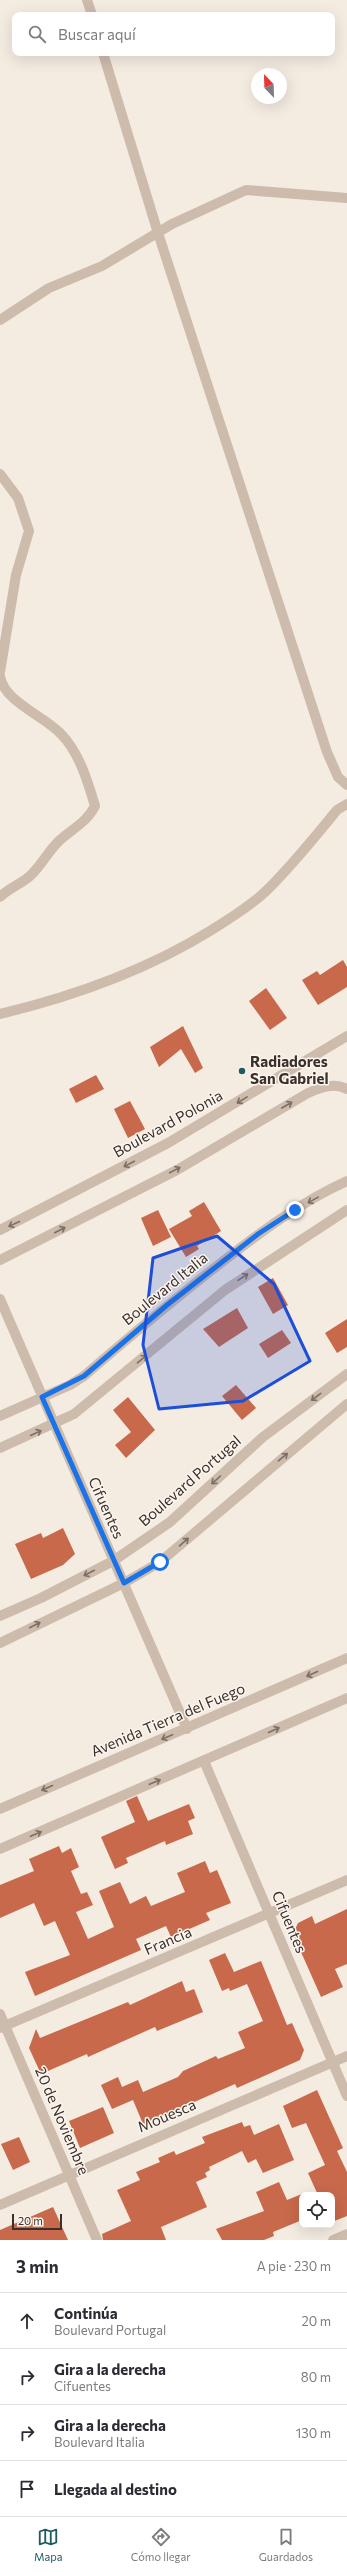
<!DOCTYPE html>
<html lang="es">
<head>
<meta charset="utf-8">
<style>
  :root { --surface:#fff; --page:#f7f7f7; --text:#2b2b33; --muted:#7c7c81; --line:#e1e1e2; --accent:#1f5a5e }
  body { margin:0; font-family:Commissioner,sans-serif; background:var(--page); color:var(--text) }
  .controls { position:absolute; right:12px; bottom:12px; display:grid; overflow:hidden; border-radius:8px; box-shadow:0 4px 16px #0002 }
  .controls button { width:36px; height:36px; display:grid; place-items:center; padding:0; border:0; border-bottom:1px solid var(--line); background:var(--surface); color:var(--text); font:20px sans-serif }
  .compass { position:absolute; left:251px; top:68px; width:36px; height:36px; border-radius:50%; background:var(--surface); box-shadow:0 4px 16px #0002; rotate:337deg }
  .scale { position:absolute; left:12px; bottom:10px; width:50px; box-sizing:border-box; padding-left:4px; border:2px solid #3b302b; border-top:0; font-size:11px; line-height:14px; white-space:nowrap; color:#3b302b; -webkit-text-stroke:3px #fbf5ee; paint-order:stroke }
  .stop { position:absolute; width:12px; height:12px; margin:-9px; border:3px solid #1a73e8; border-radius:50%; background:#fff }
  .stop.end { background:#1a73e8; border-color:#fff; box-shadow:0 1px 4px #0008 }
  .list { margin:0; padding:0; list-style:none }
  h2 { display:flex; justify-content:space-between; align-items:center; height:52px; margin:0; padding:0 16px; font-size:17px }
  h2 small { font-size:13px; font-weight:400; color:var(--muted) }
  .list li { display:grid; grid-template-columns:26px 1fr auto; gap:12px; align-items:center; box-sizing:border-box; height:56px; padding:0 16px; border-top:1px solid var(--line) }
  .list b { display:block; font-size:15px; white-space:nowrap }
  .list p { margin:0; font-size:13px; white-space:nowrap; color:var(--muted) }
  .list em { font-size:13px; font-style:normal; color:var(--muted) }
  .icon { flex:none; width:22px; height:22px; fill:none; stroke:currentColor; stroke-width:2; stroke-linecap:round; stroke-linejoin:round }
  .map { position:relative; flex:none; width:347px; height:2240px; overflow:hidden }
  .search { position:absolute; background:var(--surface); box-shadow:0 4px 16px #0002; left:12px; right:12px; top:12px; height:44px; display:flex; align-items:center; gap:10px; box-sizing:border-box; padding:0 14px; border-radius:8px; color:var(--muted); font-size:15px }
  .sheet { height:276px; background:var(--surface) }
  nav { display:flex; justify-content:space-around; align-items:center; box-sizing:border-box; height:56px; border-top:1px solid var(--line); background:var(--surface); font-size:11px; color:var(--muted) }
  nav a { display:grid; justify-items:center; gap:2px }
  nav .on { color:var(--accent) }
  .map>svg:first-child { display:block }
  .building { fill:#c8694b }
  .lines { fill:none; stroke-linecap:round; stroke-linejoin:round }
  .minor { stroke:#cdbbac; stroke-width:10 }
  .oneway { stroke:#7d6f65 }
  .route { stroke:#1a73e8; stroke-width:5 }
  .marked { fill:#1d4ed8; fill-opacity:0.2; stroke:#1d4ed8; stroke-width:3; stroke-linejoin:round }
  .poi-dot { fill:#1f5a5e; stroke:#fbf5ee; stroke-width:1.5 }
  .labels { text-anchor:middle; stroke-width:3; stroke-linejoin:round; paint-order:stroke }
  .poi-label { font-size:15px; font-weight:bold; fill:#3b302b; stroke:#fbf5ee; text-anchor:start }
  .street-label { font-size:15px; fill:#3b302b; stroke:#fbf5ee }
</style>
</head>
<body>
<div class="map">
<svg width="347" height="2240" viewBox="0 0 347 2240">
  <rect width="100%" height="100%" fill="#f4ebe1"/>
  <!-- building -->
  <path class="building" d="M343 960 347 967V987L318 1005 302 980 317 971 320 975Z
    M266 988 287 1018 270 1030 249 1001Z
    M183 1026 203 1068 195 1073 181 1049 159 1067 150 1047Z
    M96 1075 104 1089 76 1103 69 1089Z
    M130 1101 145 1129 128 1138 114 1109Z
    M204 1202 221 1231 197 1246 199 1249 186 1257 169 1229 192 1216 189 1211Z
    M158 1210 171 1237 153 1246 141 1218Z
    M273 1278 288 1305 273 1314 258 1287Z
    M237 1308 248 1328 219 1347 203 1329Z
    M347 1319V1347L337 1353 325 1333Z
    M282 1330 291 1343 268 1358 259 1344Z
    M236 1385 256 1408 242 1420 222 1396Z
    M128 1397 155 1430 126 1458 115 1445 131 1432 113 1410Z
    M63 1528 75 1554 63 1565 31 1579 15 1544 41 1533 43 1538Z
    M137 1796 148 1821 189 1804 195 1818 188 1821 193 1834 166 1845 165 1841 126 1858 128 1863 115 1869 101 1837 135 1822 126 1801Z
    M59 1846 62 1853 71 1848 79 1867 71 1871 81 1894 87 1892 93 1905 76 1912 88 1939 114 1927 99 1891 120 1882 130 1904 146 1896 151 1906 185 1892 177 1873 205 1861 210 1873 217 1870 231 1903 206 1913 210 1920 171 1937 166 1926 136 1939 141 1950 35 1996 25 1972 70 1955 55 1921 44 1926 34 1903 0 1918V1885L34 1871 29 1859Z
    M347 1909V1964L335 1969 343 1987 321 1997 293 1934 298 1923 312 1916 315 1924Z
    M225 1953 234 1972 261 1961 287 2025 292 2023 304 2050 300 2060 237 2088 235 2084 183 2107 184 2111 167 2118 166 2114 143 2124 133 2100 112 2109 101 2085 118 2077 122 2087 138 2080 143 2092 178 2077 183 2071 216 2056 218 2059 245 2048 238 2032 263 2021 247 1984 230 1991 229 1988 222 1991 209 1960Z
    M182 1981 186 1992 194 1989 203 2012 157 2031 155 2027 88 2057 87 2054 41 2074 29 2048 36 2029 40 2038 128 2002 130 2005Z
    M317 2090 343 2148 337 2151 347 2172V2216L332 2222V2195H318L308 2173 325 2165 306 2123 292 2128 283 2106Z
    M103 2107 114 2133 80 2148 69 2121Z
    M242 2122 244 2127 250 2125 254 2135 279 2124 294 2160 263 2173 256 2159 248 2163 242 2151 209 2167 210 2170 205 2173 207 2177 196 2182 207 2207 161 2227 166 2240H103L102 2234 131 2221 117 2190 140 2180 136 2172 160 2162 158 2158 174 2151 176 2155 205 2143 202 2137Z
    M19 2137 30 2162 13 2170 1 2144Z
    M279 2182 287 2200 302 2194V2220L273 2232 274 2236 264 2240H222L216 2229 264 2211 256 2192Z
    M53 2207 68 2240H0V2230Z"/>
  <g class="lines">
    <!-- minor -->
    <path class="minor" d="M87 0 92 15
      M103 53 158 233 327 752 338 777 347 785
      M0 320 49 288 102 266 172 224 246 190 347 198
      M0 474 18 498 29 531 16 575 0 672
      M0 676C4 702 43 715 61 734 79 752 88 782 95 806 87 822 72 829 60 840 48 851 42 865 30 876 21 884 9 888 0 897
      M0 1014C75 996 145 971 210 931 229 919 249 907 265 892 291 867 314 838 337 810L347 804
      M0 1230 168 1143 347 1036
      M0 1260 177 1170 308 1093C320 1088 334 1082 347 1089
      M0 1299 187 1729
      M0 1416 70 1385 84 1376C128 1338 172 1301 217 1266 258 1234 300 1202 347 1181
      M0 1448 74 1414 225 1290 347 1210
      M0 1616 41 1598 113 1561 170 1522 263 1437 347 1374
      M0 1643 124 1583 160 1562 347 1404
      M204 1761 347 2096
      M0 1809 347 1658
      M0 1849 347 1698
      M0 2014 97 2240
      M0 2028 347 1880
      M0 2205 347 2056
      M333 2240 347 2234"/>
  </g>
  <!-- one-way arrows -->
  <defs><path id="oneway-shaft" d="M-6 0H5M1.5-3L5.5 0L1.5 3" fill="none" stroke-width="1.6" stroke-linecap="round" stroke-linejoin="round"/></defs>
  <g class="oneway">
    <use href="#oneway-shaft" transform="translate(242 1100) rotate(149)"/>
    <use href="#oneway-shaft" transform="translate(287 1105) rotate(-30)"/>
    <use href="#oneway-shaft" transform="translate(129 1164) rotate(152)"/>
    <use href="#oneway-shaft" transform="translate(175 1170) rotate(-28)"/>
    <use href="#oneway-shaft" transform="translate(313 1200) rotate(151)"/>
    <use href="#oneway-shaft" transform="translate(14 1224) rotate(155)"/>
    <use href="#oneway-shaft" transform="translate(60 1230) rotate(-27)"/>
    <use href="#oneway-shaft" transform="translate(243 1277) rotate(-34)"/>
    <use href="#oneway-shaft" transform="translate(142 1359) rotate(-40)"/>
    <use href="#oneway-shaft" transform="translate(316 1397) rotate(143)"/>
    <use href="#oneway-shaft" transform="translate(36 1433) rotate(-25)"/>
    <use href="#oneway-shaft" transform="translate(283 1457) rotate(-40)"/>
    <use href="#oneway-shaft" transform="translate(216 1480) rotate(138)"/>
    <use href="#oneway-shaft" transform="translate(184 1542) rotate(-41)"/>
    <use href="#oneway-shaft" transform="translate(89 1573) rotate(153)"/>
    <use href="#oneway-shaft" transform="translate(35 1625) rotate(-27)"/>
    <use href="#oneway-shaft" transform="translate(312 1674) rotate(156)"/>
    <use href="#oneway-shaft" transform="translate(274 1730) rotate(-24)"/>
    <use href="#oneway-shaft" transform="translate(167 1737) rotate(157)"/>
    <use href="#oneway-shaft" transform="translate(155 1782) rotate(-23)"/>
    <use href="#oneway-shaft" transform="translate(47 1788) rotate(156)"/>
    <use href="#oneway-shaft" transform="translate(36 1834) rotate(-23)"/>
  </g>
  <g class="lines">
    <!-- route -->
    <path class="route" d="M160 1562 124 1583 42 1397 84 1376 167 1305 258 1234 295 1210"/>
  </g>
  <!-- marked area -->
  <path class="marked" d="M217 1236 274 1284 310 1361 243 1401 159 1409 143 1345 153 1258Z"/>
  <!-- markers -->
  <circle class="poi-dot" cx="242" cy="1071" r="4"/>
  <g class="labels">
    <!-- poi labels -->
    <g class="poi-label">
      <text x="250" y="1067">Radiadores<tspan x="250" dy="17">San Gabriel</tspan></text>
    </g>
    <!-- street labels -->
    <g class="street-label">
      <text transform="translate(168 1124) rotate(-29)" y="5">Boulevard Polonia</text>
      <text transform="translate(165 1289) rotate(-39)" y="5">Boulevard Italia</text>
      <text transform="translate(190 1481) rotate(-41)" y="5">Boulevard Portugal</text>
      <text transform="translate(106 1508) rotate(66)" y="5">Cifuentes</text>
      <text transform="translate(168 1720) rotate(-23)" y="5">Avenida Tierra del Fuego</text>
      <text transform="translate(289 1922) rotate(67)" y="5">Cifuentes</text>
      <text transform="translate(168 1941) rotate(-23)" y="5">Francia</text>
      <text transform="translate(167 2116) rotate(-23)" y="5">Mouesca</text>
      <text transform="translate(62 2121) rotate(67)" y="5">20 de Noviembre</text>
    </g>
  </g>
</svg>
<div class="controls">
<button><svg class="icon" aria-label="locate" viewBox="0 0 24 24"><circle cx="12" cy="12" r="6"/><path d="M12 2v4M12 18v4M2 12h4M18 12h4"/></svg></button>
</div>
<svg class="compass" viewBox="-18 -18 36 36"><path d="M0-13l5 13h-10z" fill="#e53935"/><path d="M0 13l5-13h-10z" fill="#7c7c81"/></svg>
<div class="scale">20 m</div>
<div class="stop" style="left:160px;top:1562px"></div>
<div class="stop end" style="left:295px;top:1210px"></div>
<div class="search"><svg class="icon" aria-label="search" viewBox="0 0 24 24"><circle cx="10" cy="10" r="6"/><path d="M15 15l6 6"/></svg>Buscar aquí</div>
</div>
<section class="sheet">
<h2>3 min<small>A pie · 230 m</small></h2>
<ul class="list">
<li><svg class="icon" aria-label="ahead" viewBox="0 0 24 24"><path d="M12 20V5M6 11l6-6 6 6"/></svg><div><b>Continúa</b><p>Boulevard Portugal</p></div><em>20 m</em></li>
<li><svg class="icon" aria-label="right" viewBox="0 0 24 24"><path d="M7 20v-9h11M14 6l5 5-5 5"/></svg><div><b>Gira a la derecha</b><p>Cifuentes</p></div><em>80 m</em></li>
<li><svg class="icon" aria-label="right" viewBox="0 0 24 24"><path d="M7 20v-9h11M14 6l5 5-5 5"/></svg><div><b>Gira a la derecha</b><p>Boulevard Italia</p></div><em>130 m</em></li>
<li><svg class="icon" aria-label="arrive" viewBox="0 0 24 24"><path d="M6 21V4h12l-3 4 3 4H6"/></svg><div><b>Llegada al destino</b></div></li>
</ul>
</section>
<nav>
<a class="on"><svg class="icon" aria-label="map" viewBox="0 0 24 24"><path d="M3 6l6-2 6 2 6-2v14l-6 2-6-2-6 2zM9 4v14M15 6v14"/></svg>Mapa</a>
<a><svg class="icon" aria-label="directions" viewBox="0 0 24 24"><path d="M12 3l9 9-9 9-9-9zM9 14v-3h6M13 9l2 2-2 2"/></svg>Cómo llegar</a>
<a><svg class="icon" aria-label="saved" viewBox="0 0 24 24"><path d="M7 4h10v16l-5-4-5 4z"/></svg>Guardados</a>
</nav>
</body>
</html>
